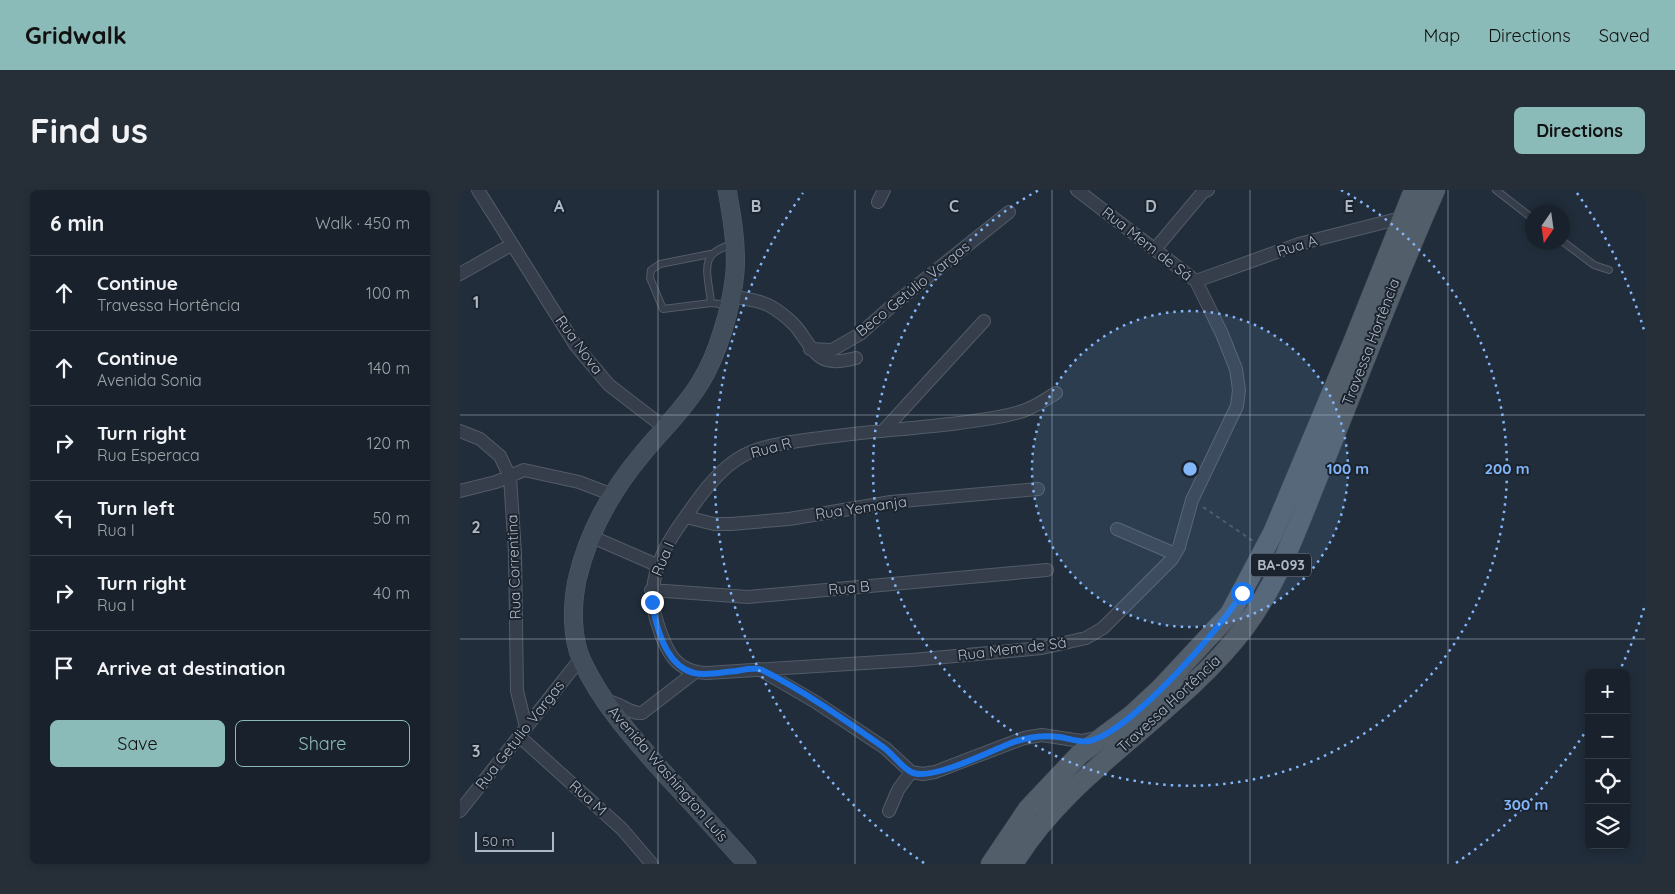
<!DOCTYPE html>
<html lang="en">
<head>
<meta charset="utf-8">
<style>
  :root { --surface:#19222c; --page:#262f38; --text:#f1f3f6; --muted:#9fa4a9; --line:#373f48; --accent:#8bbbb9 }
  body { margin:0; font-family:Quicksand,sans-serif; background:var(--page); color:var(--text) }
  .controls { position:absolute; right:15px; bottom:15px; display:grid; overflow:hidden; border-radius:8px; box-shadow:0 2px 8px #0003 }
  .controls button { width:45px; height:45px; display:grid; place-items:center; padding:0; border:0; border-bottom:1px solid var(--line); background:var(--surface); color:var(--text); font:25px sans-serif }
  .compass { position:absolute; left:1065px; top:15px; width:45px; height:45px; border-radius:50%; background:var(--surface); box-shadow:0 2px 8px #0003; rotate:193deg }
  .scale { position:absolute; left:15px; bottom:12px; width:79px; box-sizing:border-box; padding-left:5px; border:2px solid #afb9c6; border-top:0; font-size:14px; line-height:18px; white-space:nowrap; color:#afb9c6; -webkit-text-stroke:4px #1a232e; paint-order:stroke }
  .stop { position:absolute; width:15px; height:15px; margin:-11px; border:4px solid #1a73e8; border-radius:50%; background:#fff }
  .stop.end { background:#1a73e8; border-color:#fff; box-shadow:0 1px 5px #0008 }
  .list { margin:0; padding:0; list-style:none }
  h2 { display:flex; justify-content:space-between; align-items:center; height:65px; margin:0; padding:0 20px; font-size:21px }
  h2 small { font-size:16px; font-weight:400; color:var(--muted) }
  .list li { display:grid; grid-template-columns:32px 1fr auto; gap:15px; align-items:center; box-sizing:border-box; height:75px; padding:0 20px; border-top:1px solid var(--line) }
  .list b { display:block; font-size:19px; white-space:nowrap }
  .list p { margin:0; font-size:16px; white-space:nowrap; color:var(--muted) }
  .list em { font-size:16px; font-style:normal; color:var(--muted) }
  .actions { display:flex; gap:10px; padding:15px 20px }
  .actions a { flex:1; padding:11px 0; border:1px solid var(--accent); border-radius:8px; text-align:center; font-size:18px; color:var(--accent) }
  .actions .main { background:var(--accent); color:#111 }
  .icon { flex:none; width:28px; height:28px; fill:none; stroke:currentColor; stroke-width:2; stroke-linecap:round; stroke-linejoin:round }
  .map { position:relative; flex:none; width:1185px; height:674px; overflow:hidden; border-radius:8px }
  header { display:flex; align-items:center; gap:30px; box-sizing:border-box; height:70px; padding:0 25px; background:var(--accent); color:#111 }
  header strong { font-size:24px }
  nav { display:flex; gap:28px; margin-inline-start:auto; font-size:18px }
  .intro { display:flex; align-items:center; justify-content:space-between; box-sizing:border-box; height:120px; padding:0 30px }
  h1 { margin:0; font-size:35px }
  .button { padding:12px 22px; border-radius:8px; background:var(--accent); color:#111; font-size:18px; font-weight:700 }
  main { display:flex; gap:30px; padding:0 30px }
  aside { flex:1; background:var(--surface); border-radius:8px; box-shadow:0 2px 8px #0003 }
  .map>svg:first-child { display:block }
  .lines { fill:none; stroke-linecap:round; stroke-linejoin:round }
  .lane-casing { stroke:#525c68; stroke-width:8 }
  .street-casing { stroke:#525c68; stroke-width:14 }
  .secondary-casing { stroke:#525c68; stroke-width:19 }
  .primary-casing { stroke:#414a56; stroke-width:21 }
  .path { stroke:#415658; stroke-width:2; stroke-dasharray:4 4; stroke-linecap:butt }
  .lane { stroke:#353e4a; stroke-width:6 }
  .street { stroke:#353e4a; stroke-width:12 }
  .secondary { stroke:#434e5d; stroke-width:18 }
  .primary { stroke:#525e6a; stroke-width:20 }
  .route { stroke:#1a73e8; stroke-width:6 }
  .grid { fill:none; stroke:#afb9c6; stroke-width:1; stroke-opacity:0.55 }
  .ring { fill:none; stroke:#82b6f9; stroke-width:2.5; stroke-dasharray:2.5 5 }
  .labels { text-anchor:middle; stroke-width:4; stroke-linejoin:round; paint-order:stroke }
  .shield { fill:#1a232e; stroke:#828c98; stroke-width:1 }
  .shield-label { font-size:14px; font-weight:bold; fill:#afb9c6 }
  .street-label { font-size:15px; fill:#afb9c6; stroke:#1a232e }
  .grid-label { font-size:16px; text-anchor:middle; font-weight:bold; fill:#afb9c6; stroke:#1a232e; stroke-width:4; stroke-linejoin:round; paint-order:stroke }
  .centre { fill:#82b6f9; stroke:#1a232e; stroke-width:2.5 }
  .ring-label { font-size:15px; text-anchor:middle; font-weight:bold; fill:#82b6f9; stroke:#1a232e; stroke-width:4; stroke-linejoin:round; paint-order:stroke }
</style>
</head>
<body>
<header>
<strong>Gridwalk</strong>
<nav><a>Map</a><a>Directions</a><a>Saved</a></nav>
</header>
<div class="intro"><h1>Find us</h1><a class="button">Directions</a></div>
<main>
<aside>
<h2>6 min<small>Walk · 450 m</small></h2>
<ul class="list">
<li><svg class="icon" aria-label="ahead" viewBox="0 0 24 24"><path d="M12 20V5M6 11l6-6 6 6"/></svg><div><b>Continue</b><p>Travessa Hortência</p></div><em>100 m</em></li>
<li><svg class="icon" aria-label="ahead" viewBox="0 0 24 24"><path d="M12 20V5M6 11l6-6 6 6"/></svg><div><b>Continue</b><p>Avenida Sonia</p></div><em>140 m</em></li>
<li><svg class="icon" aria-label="right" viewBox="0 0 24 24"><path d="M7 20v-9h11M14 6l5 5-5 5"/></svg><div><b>Turn right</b><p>Rua Esperaca</p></div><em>120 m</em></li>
<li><svg class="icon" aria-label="left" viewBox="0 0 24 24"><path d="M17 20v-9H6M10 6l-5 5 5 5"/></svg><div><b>Turn left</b><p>Rua I</p></div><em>50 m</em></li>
<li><svg class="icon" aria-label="right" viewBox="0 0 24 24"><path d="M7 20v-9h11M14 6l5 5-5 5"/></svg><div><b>Turn right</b><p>Rua I</p></div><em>40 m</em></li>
<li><svg class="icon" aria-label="arrive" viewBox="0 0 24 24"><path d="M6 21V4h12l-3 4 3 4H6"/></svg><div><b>Arrive at destination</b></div></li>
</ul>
<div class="actions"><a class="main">Save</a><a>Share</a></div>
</aside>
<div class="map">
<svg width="1185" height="674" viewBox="0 0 1185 674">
  <rect width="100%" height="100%" fill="#212d3a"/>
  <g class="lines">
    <defs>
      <path id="lane" d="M1036 0 1072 28
        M1102 51 1134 75 1149 80
        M250 64 200 74 191 80 190 88 203 119 251 113 267 115
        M251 113C248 81 237 63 274 54"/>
      <path id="street" d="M18 0 116 156 149 195 205 238
        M418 12 424 0
        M696 58 743 2 748 0
        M0 84 51 55
        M736 91 839 54 941 28
        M270 106C285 109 302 110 315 119 324 125 334 133 340 142 358 168 362 177 396 168
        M350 159 372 160 400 144 434 114 549 22
        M596 203C585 210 575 217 563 221 542 228 520 230 499 233 450 239 401 242 352 249 327 253 298 255 276 270 252 286 233 316 217 339 198 367 186 399 197 432 206 460 214 482 247 483L452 470 582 458 626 448 643 438 712 369 719 357 732 310 777 216 779 200 776 179 762 144 736 91 617 0
        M0 241 20 249 33 260 40 266 50 287 55 363 57 501 66 537
        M423 241 524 131
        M0 301 36 292 64 280 119 292 153 305
        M226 327 254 334H271L329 329 431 312 578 299
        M657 339 715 364
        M130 346 199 376
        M191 400 288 407 587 380
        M299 479 354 511 425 558 451 582
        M144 511C160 511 168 524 182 523L234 483
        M59 546 162 639 192 674
        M0 621 121 468
        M429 621 438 600 451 582 463 584 475 582 564 548 582 545 621 551 635 548"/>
      <path id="secondary" d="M267 0C272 26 277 55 275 82 272 115 258 165 240 193 225 218 202 240 183 263 151 301 128 342 117 390 112 415 111 447 122 471 142 514 174 549 205 584 233 614 260 644 287 674"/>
      <path id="primary" d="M531 674 568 619 620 564 672 525 701 498 770 424 813 343 892 155 954 0
        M553 674C611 578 718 526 785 437 820 390 839 332 861 279 899 186 934 92 975 0"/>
    </defs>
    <!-- lane casing -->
    <use href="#lane" class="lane-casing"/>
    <!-- street casing -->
    <use href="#street" class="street-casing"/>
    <!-- secondary casing -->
    <use href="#secondary" class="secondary-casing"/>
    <!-- primary casing -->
    <use href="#primary" class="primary-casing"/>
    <!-- path -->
    <path class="path" d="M743 317 793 351"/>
    <!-- lane -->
    <use href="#lane" class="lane"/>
    <!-- street -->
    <use href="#street" class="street"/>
    <!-- secondary -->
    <use href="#secondary" class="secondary"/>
    <!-- primary -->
    <use href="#primary" class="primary"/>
  </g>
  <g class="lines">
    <!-- route -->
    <path class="route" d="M192 412C196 437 206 476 234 483 247 486 263 482 276 481 283 480 295 477 302 480 344 501 385 530 423 557 433 564 440 576 451 582 470 592 531 561 551 553 567 547 582 545 599 547 609 548 619 553 629 551 669 543 761 439 782 403"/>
  </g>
  <!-- grid -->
  <path class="grid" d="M198 0V674M395 0V674M592 0V674M790 0V674M988 0V674M0 225H1185M0 449H1185"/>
  <!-- distance rings -->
  <circle cx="730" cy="279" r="158" fill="#82b6f9" fill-opacity=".12"/>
  <g class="ring">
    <circle cx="730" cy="279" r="158"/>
    <path d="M881 0A317 317 0 1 1 579 0"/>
    <path d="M1184 418A475 475 0 0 1 1160 480M1128 538A475 475 0 0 1 996 673M464 673A475 475 0 0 1 343 3M1117 3A475 475 0 0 1 1184 140"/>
  </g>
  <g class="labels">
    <!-- shield labels -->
    <rect class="shield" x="791" y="363.5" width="60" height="23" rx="4"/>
    <g class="shield-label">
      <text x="821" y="380">BA-093</text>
    </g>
    <!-- street labels -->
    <g class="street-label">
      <text transform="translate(687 54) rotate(38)" y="5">Rua Mem de Sá</text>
      <text transform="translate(837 56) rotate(-17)" y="5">Rua A</text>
      <text transform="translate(453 99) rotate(-39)" y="5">Beco Getúlio Vargas</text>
      <text transform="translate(911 152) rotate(-69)" y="5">Travessa Hortência</text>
      <text transform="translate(119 155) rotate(54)" y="5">Rua Nova</text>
      <text transform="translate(311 258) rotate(-15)" y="5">Rua R</text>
      <text transform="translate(401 318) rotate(-8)" y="5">Rua Yemanja</text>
      <text transform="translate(203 369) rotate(-67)" y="5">Rua I</text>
      <text transform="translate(54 377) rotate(-92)" y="5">Rua Correntina</text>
      <text transform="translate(389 398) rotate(-5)" y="5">Rua B</text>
      <text transform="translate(552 459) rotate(-7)" y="5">Rua Mem de Sá</text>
      <text transform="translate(709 514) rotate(-43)" y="5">Travessa Hortência</text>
      <text transform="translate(60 545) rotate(-52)" y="5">Rua Getulio Vargas</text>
      <text transform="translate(208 584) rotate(49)" y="5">Avenida Washington Luís</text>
      <text transform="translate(128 608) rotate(42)" y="5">Rua M</text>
    </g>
  </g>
  <g class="grid-label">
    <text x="99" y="22">A</text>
    <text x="296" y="22">B</text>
    <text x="494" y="22">C</text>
    <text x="691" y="22">D</text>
    <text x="889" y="22">E</text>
    <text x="16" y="118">1</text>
    <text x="16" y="343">2</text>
    <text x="16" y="567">3</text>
  </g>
  <circle cx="730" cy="279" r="8" class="centre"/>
  <g class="ring-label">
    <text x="888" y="284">100 m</text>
    <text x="1047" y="284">200 m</text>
    <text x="1066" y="620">300 m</text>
  </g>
</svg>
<div class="controls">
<button>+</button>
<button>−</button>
<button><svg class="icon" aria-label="locate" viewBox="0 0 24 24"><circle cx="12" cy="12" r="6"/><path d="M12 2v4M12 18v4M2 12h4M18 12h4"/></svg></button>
<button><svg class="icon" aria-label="layers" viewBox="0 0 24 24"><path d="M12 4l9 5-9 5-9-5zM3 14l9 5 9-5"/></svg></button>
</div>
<svg class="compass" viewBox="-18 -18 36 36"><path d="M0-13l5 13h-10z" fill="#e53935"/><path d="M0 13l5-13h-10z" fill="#9fa4a9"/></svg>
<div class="scale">50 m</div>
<div class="stop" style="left:782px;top:403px"></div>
<div class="stop end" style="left:192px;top:412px"></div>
</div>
</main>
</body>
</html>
